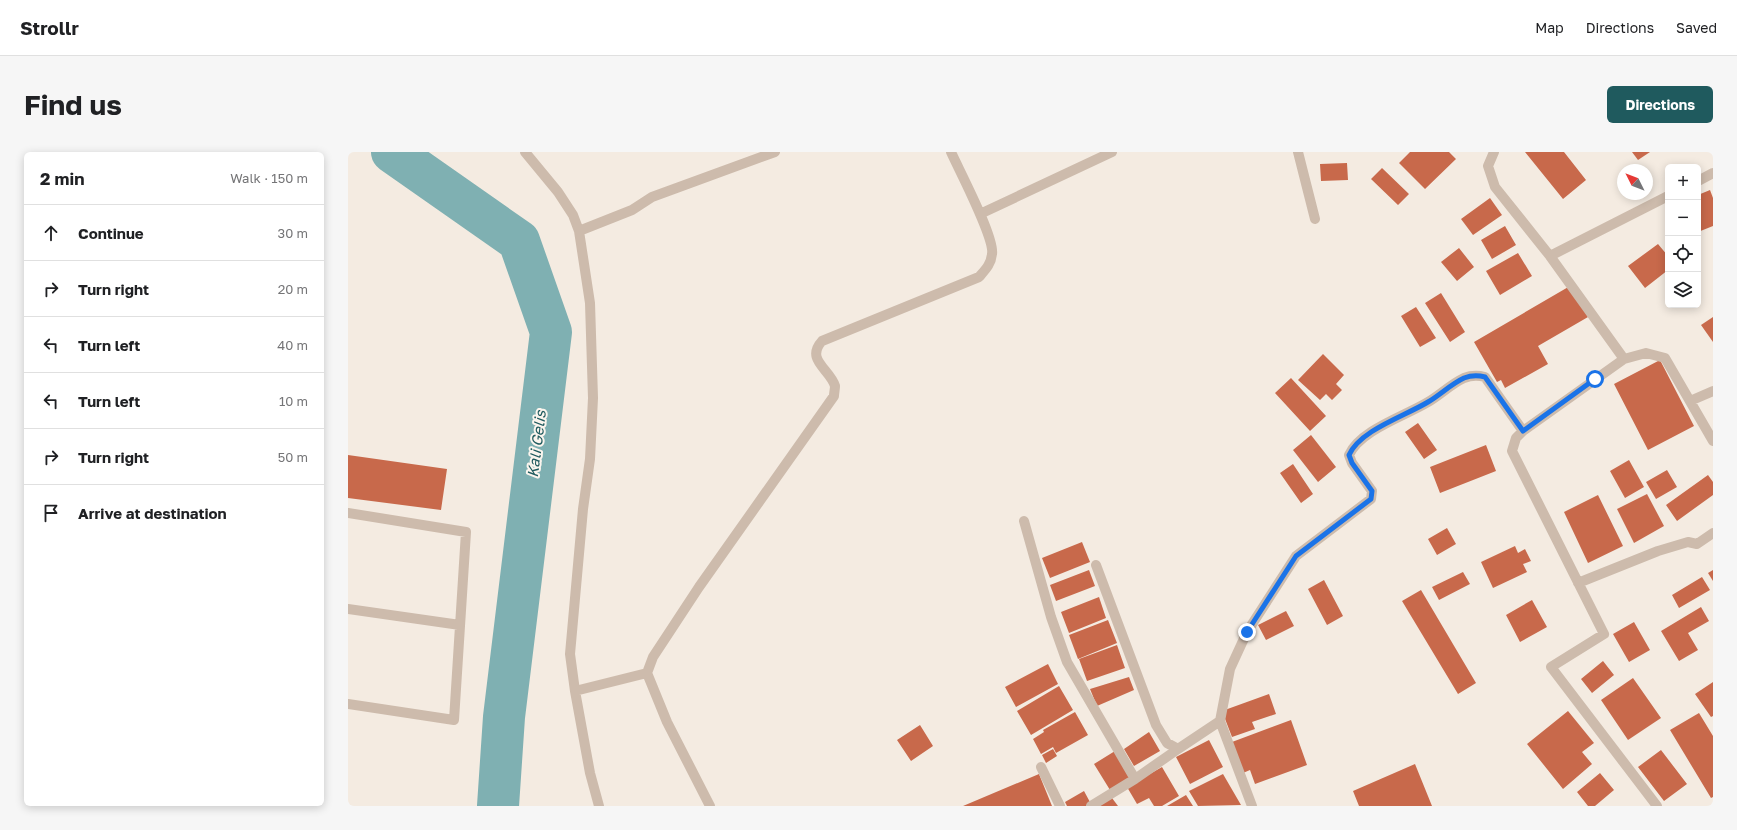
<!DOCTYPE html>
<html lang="en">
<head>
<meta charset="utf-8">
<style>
  :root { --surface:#fff; --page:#f6f6f6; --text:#202124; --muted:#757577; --line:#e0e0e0; --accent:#1f5a5e }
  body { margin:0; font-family:"Golos Text",sans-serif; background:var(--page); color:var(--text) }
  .controls { position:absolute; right:12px; top:12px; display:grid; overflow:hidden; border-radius:6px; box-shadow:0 2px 10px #0003 }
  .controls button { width:36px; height:36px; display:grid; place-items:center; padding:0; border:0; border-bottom:1px solid var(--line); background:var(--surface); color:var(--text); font:20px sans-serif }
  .compass { position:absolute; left:1269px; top:12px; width:36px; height:36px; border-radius:50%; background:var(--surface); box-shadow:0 2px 10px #0003; rotate:312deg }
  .stop { position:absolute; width:12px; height:12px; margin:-9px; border:3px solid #1a73e8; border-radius:50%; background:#fff }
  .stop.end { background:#1a73e8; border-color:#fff; box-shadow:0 1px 4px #0008 }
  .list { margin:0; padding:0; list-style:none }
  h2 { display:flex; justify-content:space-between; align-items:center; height:52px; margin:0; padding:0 16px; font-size:17px }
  h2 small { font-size:13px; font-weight:400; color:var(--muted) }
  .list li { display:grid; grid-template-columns:26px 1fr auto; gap:12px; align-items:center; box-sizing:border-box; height:56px; padding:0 16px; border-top:1px solid var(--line) }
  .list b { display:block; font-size:15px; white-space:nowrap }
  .list em { font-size:13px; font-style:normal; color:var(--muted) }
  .icon { flex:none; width:22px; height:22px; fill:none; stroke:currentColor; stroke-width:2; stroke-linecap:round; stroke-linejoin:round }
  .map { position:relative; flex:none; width:1365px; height:654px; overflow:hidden; border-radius:6px }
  header { display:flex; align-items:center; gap:24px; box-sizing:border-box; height:56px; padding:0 20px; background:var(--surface); border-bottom:1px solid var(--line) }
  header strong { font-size:19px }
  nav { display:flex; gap:22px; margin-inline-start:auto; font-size:14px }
  .intro { display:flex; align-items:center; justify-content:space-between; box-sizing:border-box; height:96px; padding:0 24px }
  h1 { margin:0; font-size:28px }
  .button { padding:10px 18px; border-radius:6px; background:var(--accent); color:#fff; font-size:14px; font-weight:700 }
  main { display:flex; gap:24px; padding:0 24px }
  aside { flex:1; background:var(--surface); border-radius:6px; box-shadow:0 2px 10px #0003 }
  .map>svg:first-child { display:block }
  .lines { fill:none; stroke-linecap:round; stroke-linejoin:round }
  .river { stroke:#7fb0b2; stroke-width:42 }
  .building { fill:#c8694b }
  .minor { stroke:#cdbbac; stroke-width:10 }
  .route { stroke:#1a73e8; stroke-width:5 }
  .labels { text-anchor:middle; stroke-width:4; stroke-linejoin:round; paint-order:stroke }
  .water-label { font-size:15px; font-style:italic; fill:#1f5a5e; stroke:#fbf5ee }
</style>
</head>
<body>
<header>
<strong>Strollr</strong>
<nav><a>Map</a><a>Directions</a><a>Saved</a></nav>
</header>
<div class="intro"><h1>Find us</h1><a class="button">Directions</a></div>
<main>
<aside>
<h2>2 min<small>Walk · 150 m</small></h2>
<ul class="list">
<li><svg class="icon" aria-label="ahead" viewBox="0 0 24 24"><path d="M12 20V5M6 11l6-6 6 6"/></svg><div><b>Continue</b></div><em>30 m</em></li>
<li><svg class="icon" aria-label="right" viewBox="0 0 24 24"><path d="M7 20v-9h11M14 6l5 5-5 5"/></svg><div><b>Turn right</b></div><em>20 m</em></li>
<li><svg class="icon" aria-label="left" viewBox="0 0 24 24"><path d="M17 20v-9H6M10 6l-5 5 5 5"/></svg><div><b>Turn left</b></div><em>40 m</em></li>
<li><svg class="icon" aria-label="left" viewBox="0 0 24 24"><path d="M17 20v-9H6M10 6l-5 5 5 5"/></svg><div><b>Turn left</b></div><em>10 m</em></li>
<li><svg class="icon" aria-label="right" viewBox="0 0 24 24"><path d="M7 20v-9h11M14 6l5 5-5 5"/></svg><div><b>Turn right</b></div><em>50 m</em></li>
<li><svg class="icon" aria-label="arrive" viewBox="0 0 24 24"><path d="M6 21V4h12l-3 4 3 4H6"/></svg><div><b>Arrive at destination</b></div></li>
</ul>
</aside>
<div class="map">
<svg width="1365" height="654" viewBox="0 0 1365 654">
  <rect width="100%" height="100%" fill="#f4ebe1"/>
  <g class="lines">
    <!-- river -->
    <path class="river" d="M44 0 171 89 203 180 156 565 150 654"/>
  </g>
  <!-- building -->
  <path class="building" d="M1062 0H1101L1108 7 1077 37 1051 11Z
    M1177 0H1216L1238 28 1215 47Z
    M1284 0H1302L1290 8Z
    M999 11 1000 28 973 29 972 12Z
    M1034 16 1061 42 1050 53 1023 27Z
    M1362 38 1365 46V74L1350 80V43Z
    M1142 46 1154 63 1125 83 1113 67Z
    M1157 74 1168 93 1144 107 1133 88Z
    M1310 92 1320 104V118L1297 136 1280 114Z
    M1111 96 1126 115 1109 129 1093 110Z
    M1170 101 1184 124 1152 143 1138 119Z
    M1222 134 1240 165 1190 194 1200 212 1157 236 1153 228 1149 230 1126 190Z
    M1093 141 1117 180 1102 190 1077 151Z
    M1068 155 1088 186 1072 195 1053 164Z
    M1365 165V190L1353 173Z
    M975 202 996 223 988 232 994 238 984 248 978 242 972 248 950 228Z
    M1312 208 1346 274 1300 298 1266 232Z
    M943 226 978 264 962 279 927 241Z
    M1070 271 1089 298 1076 307 1057 280Z
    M963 283 988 315 970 330 945 298Z
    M1138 293 1148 319 1092 341 1082 315Z
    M0 303 99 317 93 358 0 346Z
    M1281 308 1296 335 1277 346 1262 319Z
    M945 312 965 342 953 351 932 321Z
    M1319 318 1329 335 1308 347 1298 330Z
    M1360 323 1365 330V343L1329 369 1318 353Z
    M1299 342 1316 374 1286 391 1269 357Z
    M1250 343 1275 394 1240 411 1216 360Z
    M1099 376 1108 392 1089 403 1080 387Z
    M734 390 742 410 702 426 694 406Z
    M1167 394 1170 401 1177 397 1183 409 1175 412 1179 420 1145 436 1133 410Z
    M741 418 747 434 708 449 702 433Z
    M1365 418V429L1360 421Z
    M1115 420 1122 432 1091 448 1084 435Z
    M1354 425 1362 438 1331 456 1324 443Z
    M976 428 995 464 979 473 960 437Z
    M1073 438 1128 531 1110 542 1054 449Z
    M751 445 758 466 721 481 713 460Z
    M1184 448 1199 475 1172 490 1158 463Z
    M1353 455 1361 469 1340 481 1350 498 1331 509 1313 479Z
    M938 459 946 474 918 488 910 473Z
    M760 468 769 491 730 507 721 483Z
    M1286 470 1302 498 1281 510 1265 482Z
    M769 493 777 516 739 529 731 507Z
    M1255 509 1266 523 1244 541 1233 527Z
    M700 512 710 532 668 555 657 535Z
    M781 525 786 538 749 554 742 537Z
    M1285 526 1313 566 1280 588 1253 548Z
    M1365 530V564L1363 565 1347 542Z
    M711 534 725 558 683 583 669 559Z
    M921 542 928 562 904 570 907 577 884 585 874 559Z
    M1220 559 1246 591 1234 600 1244 612 1215 637 1179 592Z
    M727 560 740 583 708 601 705 595 693 602 685 587 696 580 695 578Z
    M1351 561 1365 584V645L1363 646 1322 578Z
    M943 568 959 613 907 632 902 618 895 621 884 590Z
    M572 573 585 594 563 609 549 588Z
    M801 580 812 599 786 614 776 597Z
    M861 588 875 615 842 632 828 605Z
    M705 597 709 604 698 611 694 603Z
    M1313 598 1339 632 1316 649 1290 615Z
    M767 599 783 625 762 638 746 612Z
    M1067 612 1084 654H1011L1005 639Z
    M814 615 831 644 814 654H806L801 646 789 652 779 635Z
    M1252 621 1266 638 1247 654H1240L1229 640Z
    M691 622 704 654H615Z
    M875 622 893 653 850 654 841 639Z
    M736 639 743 652 739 654H719L717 650Z
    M838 643 845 654H819Z
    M764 646 770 654H751Z"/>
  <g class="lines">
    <!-- minor -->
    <path class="minor" d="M177 0 210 40 225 63 231 79 242 151 245 246 242 307 235 357 222 502 227 539 299 521
      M950 0 967 67
      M1146 0 1140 14 1147 35 1202 104 1276 207 1175 279 1168 286 1164 299 1256 482 1203 515 1309 654
      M1350 29 1365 21
      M632 62 764 0
      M231 79 284 58 304 45 427 0
      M1202 104 1320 44
      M1276 207 1298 201 1317 206 1365 289
      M1342 249 1365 239
      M0 361 118 380 106 568 0 552
      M676 369 703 465 719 510 787 627 830 597
      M748 413 808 573 819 591 830 597 872 569
      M1230 431 1310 399 1340 390 1349 392 1365 381
      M0 457 112 473
      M227 539 242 621 251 654
      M693 615 712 654
      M362 654 319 570 299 521 305 505 351 435 486 244C486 241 487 237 487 234 482 217 457 208 474 189L631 125C638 117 643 112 644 102 647 86 611 18 603 0
      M743 654 787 627
      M904 654 872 569 882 517 899 480 948 404 1023 347 1024 339 1004 311 1001 303C1012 278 1057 264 1080 250 1092 243 1103 232 1116 226 1124 223 1129 223 1137 225L1175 279"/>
  </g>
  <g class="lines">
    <!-- route -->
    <path class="route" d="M899 480 948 404 1023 347 1024 339 1004 311 1001 303C1012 278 1057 264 1080 250 1092 243 1103 232 1116 226 1124 223 1129 223 1137 225L1175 279 1247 227"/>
  </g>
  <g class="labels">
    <!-- water labels -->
    <g class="water-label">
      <text transform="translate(189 292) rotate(-83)" y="5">Kali Gelis</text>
    </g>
  </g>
</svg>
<div class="controls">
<button>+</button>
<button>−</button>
<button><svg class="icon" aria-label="locate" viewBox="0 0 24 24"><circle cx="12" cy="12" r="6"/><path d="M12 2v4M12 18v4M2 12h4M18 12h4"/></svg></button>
<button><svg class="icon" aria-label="layers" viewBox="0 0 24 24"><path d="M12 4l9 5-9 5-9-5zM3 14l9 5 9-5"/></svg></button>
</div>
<svg class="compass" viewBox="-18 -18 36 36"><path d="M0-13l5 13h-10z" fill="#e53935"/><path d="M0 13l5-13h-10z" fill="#757577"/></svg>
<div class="stop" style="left:1247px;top:227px"></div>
<div class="stop end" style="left:899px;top:480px"></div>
</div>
</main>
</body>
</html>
